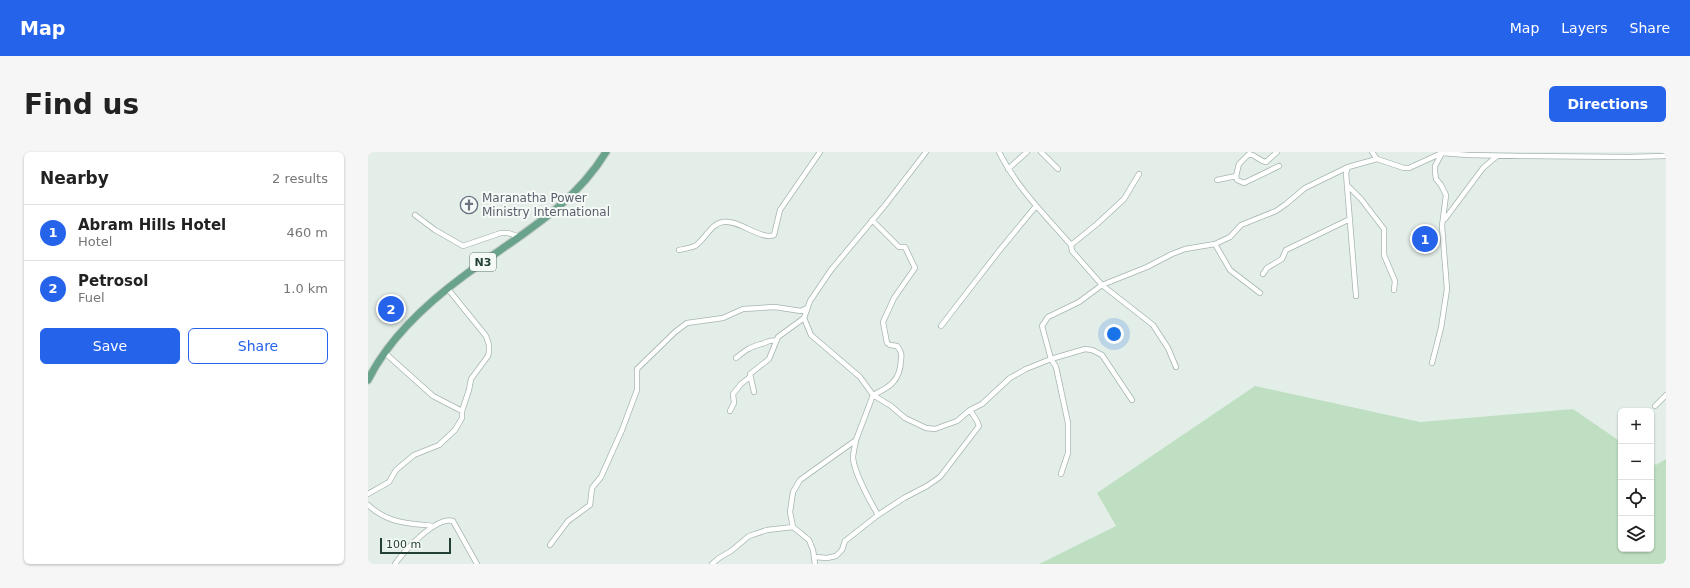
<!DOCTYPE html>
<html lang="en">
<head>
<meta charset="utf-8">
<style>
  :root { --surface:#fff; --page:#f6f6f6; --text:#222; --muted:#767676; --line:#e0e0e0; --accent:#2563eb }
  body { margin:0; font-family:"DejaVu Sans",sans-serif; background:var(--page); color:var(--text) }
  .controls { position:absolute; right:12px; bottom:12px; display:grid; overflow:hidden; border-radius:6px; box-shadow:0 1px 3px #0004 }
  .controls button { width:36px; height:36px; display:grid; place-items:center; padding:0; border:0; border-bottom:1px solid var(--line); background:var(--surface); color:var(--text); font:20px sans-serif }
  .scale { position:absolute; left:12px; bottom:10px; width:71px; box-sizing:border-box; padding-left:4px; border:2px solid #234034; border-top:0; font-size:11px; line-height:14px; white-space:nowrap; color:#234034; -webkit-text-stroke:3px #f5faf7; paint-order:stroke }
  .you { position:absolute; left:746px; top:182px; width:14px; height:14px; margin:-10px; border:3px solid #fff; border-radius:50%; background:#1a73e8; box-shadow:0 0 0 6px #1a73e833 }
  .badge { display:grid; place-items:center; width:26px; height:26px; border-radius:50%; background:var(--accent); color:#fff; font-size:13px; font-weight:700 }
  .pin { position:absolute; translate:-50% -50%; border:2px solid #fff; box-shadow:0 1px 4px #0006 }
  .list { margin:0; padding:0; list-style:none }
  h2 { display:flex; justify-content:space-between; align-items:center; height:52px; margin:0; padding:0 16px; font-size:17px }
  h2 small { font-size:13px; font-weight:400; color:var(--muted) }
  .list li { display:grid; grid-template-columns:26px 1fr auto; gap:12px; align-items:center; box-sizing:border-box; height:56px; padding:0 16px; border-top:1px solid var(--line) }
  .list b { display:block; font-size:15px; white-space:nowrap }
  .list p { margin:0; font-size:13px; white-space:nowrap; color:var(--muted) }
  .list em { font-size:13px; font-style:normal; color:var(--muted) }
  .actions { display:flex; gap:8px; padding:12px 16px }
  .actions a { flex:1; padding:9px 0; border:1px solid var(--accent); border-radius:6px; text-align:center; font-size:14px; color:var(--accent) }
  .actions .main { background:var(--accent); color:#fff }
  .icon { flex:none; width:22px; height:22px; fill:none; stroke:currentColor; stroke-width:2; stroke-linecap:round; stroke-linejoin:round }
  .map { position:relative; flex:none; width:1298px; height:412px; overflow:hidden; border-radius:6px }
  header { display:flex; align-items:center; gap:24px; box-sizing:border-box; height:56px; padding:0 20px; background:var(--accent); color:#fff }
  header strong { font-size:19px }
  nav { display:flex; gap:22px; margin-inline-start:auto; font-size:14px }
  .intro { display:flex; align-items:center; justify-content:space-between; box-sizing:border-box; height:96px; padding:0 24px }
  h1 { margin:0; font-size:28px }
  .button { padding:10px 18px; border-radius:6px; background:var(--accent); color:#fff; font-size:14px; font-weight:700 }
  main { display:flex; gap:24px; padding:0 24px }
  aside { flex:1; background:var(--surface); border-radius:6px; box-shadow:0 1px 3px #0004 }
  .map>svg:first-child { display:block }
  .green { fill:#bedfc2 }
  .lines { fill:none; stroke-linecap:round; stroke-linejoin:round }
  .street-casing { stroke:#a6b6ae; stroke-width:6 }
  .primary-casing { stroke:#c1cac6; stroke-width:9 }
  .street { stroke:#fff; stroke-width:4.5 }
  .primary { stroke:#69a38c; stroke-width:7 }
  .labels { text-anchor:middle; stroke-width:4; stroke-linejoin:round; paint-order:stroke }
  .shield { fill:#f5faf7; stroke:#62786e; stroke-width:1 }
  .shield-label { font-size:11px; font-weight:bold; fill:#234034 }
  .worship-label { font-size:12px; fill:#5b616d; stroke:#f5faf7; text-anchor:start }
</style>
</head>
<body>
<header>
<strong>Map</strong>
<nav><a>Map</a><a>Layers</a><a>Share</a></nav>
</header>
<div class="intro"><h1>Find us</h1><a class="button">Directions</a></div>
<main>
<aside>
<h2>Nearby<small>2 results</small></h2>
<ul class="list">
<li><span class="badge">1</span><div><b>Abram Hills Hotel</b><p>Hotel</p></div><em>460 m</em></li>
<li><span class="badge">2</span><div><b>Petrosol</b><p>Fuel</p></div><em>1.0 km</em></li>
</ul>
<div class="actions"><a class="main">Save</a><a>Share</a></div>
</aside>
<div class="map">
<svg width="1298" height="412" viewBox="0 0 1298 412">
  <rect width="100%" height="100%" fill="#e4eee8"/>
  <!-- green -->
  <path class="green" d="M887 234 1052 270 1205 257 1253 290V397H1283V310L1288 313 1298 307V412H671L748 374 729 341Z"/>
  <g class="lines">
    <defs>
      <path id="street" d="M631 0C649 36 677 63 703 93L704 99 734 133 785 173 800 196 808 215
        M673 0 690 17
        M1004 0 1009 7
        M980 15 978 21 988 144
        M640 17 659 0
        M868 24 869 28 876 31 911 14
        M849 28 868 24 871 12 881 2C888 3 891 9 898 10L909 0
        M979 33 993 47 1016 77V103L1027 129 1026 138
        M47 63 67 78 95 94 133 81H140L152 85
        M1077 67 1115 16 1129 4
        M504 68 531 95H537L547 116 526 146 515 170 519 191 522 193 529 194C533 199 534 202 533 208 532 229 522 235 505 243
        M847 92 862 118 892 141
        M703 93 729 72 756 47 771 22
        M311 98C316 97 322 96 327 94 337 88 342 72 355 70 370 67 394 89 406 83L412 58 452 0
        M895 122 899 116 914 107 918 98 982 67
        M573 174 631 99 668 54
        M17 201 65 244 94 259
        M368 206C378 198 380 196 393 192 399 191 401 187 408 189
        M1064 211 1073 176 1079 137 1074 74 1078 43 1073 33 1068 27 1067 20V14L1074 1
        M386 240 382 222 401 207 410 185 436 166
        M505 243 523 254 537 266 558 276 567 277 589 269 602 258 614 252 642 226 658 217 683 207 717 197 724 198 734 203 764 248
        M1287 254 1298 243
        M362 259 366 251 365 242 373 232 382 225
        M488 288C487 294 485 301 485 306 486 320 503 351 510 363
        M693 322 700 301V271L688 215 683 207 674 174 680 165 711 150 734 133 779 115 804 102 817 97 847 92 862 85 873 73 908 59 918 52 937 36 980 15 1009 7 1036 16H1041L1074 1 1100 3 1154 4 1260 5 1298 4
        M0 342 21 330 28 318 46 303 71 293 87 278 94 266V259L101 238 103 227 120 204 121 200V193L118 184 80 137
        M0 353C21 372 40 371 66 374
        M182 393 200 369 222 353 224 336 233 325 254 278 269 238V217L307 180 319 171 355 166 375 157 407 155 433 159 439 156
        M447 405 459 406 468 404 474 398 477 389 510 363 536 346 559 334 572 325 611 274 609 269 602 258
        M27 412C36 399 68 364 85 369L109 412
        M344 412 351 406 363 399 381 384 399 378 425 375
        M447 412 445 398 441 388 425 375 422 360 425 340 432 328 488 288 505 243 492 225 443 183 436 166 442 149 463 118 518 52 558 0"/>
      <path id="primary" d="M0 228C21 186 59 151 97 123 147 86 205 55 238 0"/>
    </defs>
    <!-- street casing -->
    <use href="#street" class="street-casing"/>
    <!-- primary casing -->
    <use href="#primary" class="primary-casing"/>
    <!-- street -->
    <use href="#street" class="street"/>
    <!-- primary -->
    <use href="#primary" class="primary"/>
  </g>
  <!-- icons -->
  <defs>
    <symbol id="church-ring" viewBox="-11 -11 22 22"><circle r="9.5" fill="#f5faf7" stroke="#6b7280" stroke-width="1.5"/><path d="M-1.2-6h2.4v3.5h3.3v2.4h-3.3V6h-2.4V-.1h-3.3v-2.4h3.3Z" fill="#6b7280"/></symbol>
  </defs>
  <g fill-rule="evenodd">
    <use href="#church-ring" x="91" y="43" width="20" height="20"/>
  </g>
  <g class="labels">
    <!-- shield labels -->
    <rect class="shield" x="102" y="101" width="26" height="18" rx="3"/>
    <g class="shield-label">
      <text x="115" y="114">N3</text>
    </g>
    <!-- worship labels -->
    <g class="worship-label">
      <text x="114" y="50">Maranatha Power<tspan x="114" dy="14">Ministry International</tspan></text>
    </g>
  </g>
</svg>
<div class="controls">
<button>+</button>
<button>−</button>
<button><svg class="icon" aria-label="locate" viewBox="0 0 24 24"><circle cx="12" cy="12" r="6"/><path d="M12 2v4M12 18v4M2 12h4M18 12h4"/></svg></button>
<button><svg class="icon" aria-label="layers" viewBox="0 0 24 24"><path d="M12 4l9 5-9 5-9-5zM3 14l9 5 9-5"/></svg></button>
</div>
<div class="scale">100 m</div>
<div class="you"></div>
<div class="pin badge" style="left:1057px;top:87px">1</div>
<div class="pin badge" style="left:23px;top:157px">2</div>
</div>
</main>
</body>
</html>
